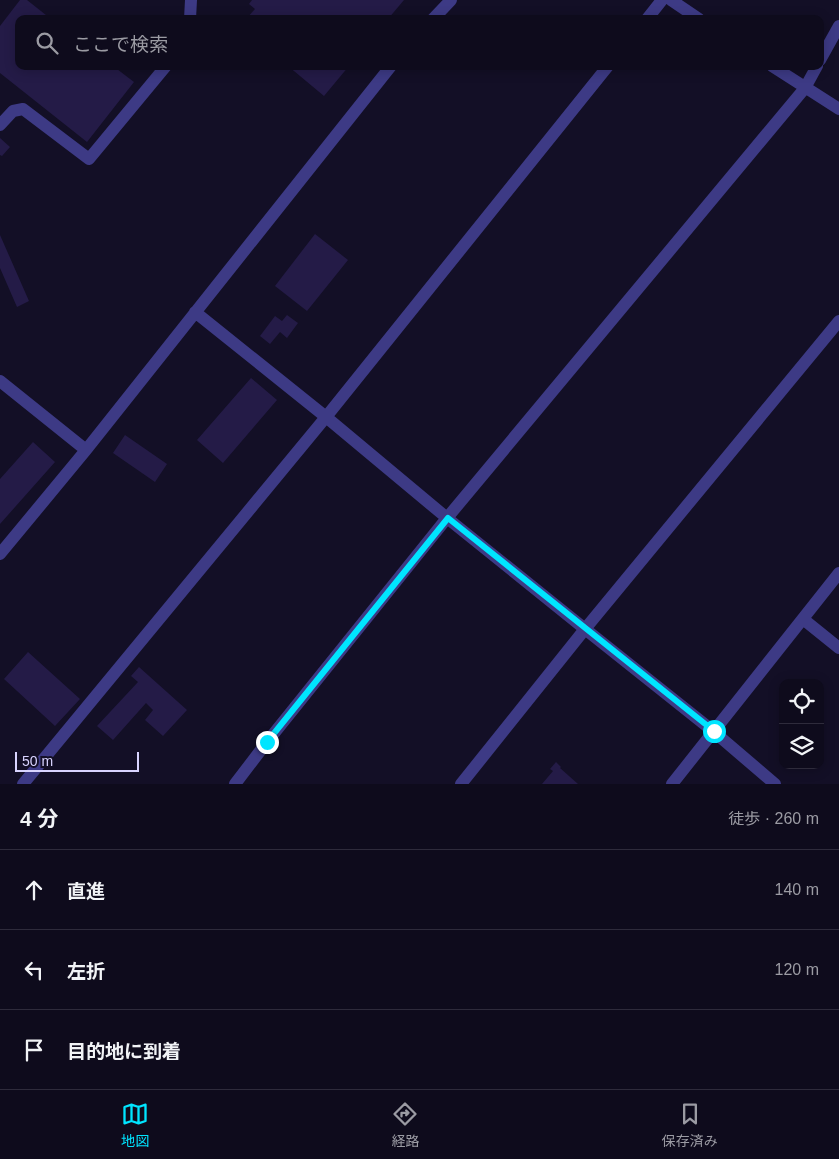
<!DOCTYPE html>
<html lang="ja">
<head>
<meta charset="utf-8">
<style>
  :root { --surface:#0e0b1c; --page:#1c1929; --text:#f1f3f6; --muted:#9b9ba3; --line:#2e2b3b; --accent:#00e5ff }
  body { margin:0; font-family:Helvetica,"Noto Sans JP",sans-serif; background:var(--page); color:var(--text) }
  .controls { position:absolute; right:15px; bottom:15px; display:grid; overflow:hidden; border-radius:10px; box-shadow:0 2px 12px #0003 }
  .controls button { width:45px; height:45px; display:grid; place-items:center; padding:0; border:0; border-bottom:1px solid var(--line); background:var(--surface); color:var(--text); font:25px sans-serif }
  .scale { position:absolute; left:15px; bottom:12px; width:124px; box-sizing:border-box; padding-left:5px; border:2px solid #d9d4ff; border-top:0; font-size:14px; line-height:18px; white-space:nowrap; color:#d9d4ff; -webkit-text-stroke:4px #130f26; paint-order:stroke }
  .stop { position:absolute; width:15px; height:15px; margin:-11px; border:4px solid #00e5ff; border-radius:50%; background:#fff }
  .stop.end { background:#00e5ff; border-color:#fff; box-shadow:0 1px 5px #0008 }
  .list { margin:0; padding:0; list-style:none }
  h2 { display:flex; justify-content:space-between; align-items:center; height:65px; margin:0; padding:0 20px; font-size:21px }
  h2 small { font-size:16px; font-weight:400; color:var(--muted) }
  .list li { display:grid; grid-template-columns:32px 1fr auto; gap:15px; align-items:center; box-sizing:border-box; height:80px; padding:0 20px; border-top:1px solid var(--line) }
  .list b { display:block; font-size:19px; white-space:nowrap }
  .list em { font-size:16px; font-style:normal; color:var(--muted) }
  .icon { flex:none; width:28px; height:28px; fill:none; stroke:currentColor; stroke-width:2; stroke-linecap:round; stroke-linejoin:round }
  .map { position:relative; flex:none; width:839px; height:784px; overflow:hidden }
  .search { position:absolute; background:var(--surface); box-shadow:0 2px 12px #0003; left:15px; right:15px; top:15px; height:55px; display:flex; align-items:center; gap:12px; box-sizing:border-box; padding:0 18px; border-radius:10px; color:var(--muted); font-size:19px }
  .sheet { height:305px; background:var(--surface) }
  nav { display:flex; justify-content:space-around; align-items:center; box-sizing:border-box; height:70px; border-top:1px solid var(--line); background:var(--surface); font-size:14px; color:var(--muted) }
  nav a { display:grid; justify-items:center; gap:2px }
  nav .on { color:var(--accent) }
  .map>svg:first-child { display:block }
  .building { fill:#241b47 }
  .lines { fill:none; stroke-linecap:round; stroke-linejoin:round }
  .minor { stroke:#3d3a85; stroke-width:12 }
  .route { stroke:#00e5ff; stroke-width:6 }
</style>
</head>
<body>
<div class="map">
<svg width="839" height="784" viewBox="0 0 839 784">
  <rect width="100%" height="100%" fill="#130f26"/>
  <!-- building -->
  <path class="building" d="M20 0H27L51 19H19V66H113L134 82 87 142 0 73V26Z
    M252 0H404L388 19H246L255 9 249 4Z
    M288 66H349L324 96Z
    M0 138 10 147 2 156 0 155Z
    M315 234 348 260 307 311 275 286Z
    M0 235 29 301 17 307 0 268Z
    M287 315 298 323 287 338 280 332 270 344 260 336 275 316 282 321Z
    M251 378 277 400 223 463 197 440Z
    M125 435 167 464 155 482 113 453Z
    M33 442 55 462 0 524V479Z
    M28 652 80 699 55 726 4 679Z
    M139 667 187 710 163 736 145 720 153 710 146 703 113 740 97 726 138 682 131 676Z
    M556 762 561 767 560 768 578 784H542L553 771 550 769Z"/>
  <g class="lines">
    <!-- minor -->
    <path class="minor" d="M671 0 699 19
      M190 19 191 0
      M433 19 451 0
      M647 19 662 0
      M820 60 839 26
      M772 66 839 109
      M0 125 13 111 23 109 89 159 166 66
      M195 312 326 417 447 518 585 629 713 731 775 784
      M0 381 86 450
      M0 554 86 450 391 66
      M803 619 839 648
      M23 784 326 417 608 66
      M235 784 267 742 447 518 805 88 817 66
      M461 784 585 629 839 321
      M672 784 839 573"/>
  </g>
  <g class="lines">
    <!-- route -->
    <path class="route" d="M267 742 448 518 714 731"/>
  </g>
</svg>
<div class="controls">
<button><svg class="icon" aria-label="locate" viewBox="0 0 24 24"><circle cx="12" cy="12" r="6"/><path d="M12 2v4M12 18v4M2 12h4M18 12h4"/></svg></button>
<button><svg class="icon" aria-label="layers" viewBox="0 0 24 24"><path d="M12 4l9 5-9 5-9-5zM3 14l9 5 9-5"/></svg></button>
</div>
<div class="scale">50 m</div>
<div class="stop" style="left:714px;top:731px"></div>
<div class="stop end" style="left:267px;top:742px"></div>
<div class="search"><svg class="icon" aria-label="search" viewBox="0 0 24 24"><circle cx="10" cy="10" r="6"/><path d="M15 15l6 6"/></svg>ここで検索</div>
</div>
<section class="sheet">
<h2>4 分<small>徒歩 · 260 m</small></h2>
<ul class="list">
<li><svg class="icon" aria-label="ahead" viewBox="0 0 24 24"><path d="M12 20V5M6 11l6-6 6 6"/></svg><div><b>直進</b></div><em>140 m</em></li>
<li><svg class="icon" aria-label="left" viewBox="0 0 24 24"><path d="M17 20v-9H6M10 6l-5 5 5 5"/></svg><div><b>左折</b></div><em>120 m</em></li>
<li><svg class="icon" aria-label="arrive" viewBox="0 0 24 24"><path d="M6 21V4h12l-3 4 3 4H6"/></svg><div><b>目的地に到着</b></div></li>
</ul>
</section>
<nav>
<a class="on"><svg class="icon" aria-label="map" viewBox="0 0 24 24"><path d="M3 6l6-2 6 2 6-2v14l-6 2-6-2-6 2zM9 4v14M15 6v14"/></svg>地図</a>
<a><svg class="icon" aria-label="directions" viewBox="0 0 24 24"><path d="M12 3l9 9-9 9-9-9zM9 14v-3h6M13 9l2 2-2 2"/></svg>経路</a>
<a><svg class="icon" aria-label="saved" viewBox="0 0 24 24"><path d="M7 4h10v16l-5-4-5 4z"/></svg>保存済み</a>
</nav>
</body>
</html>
